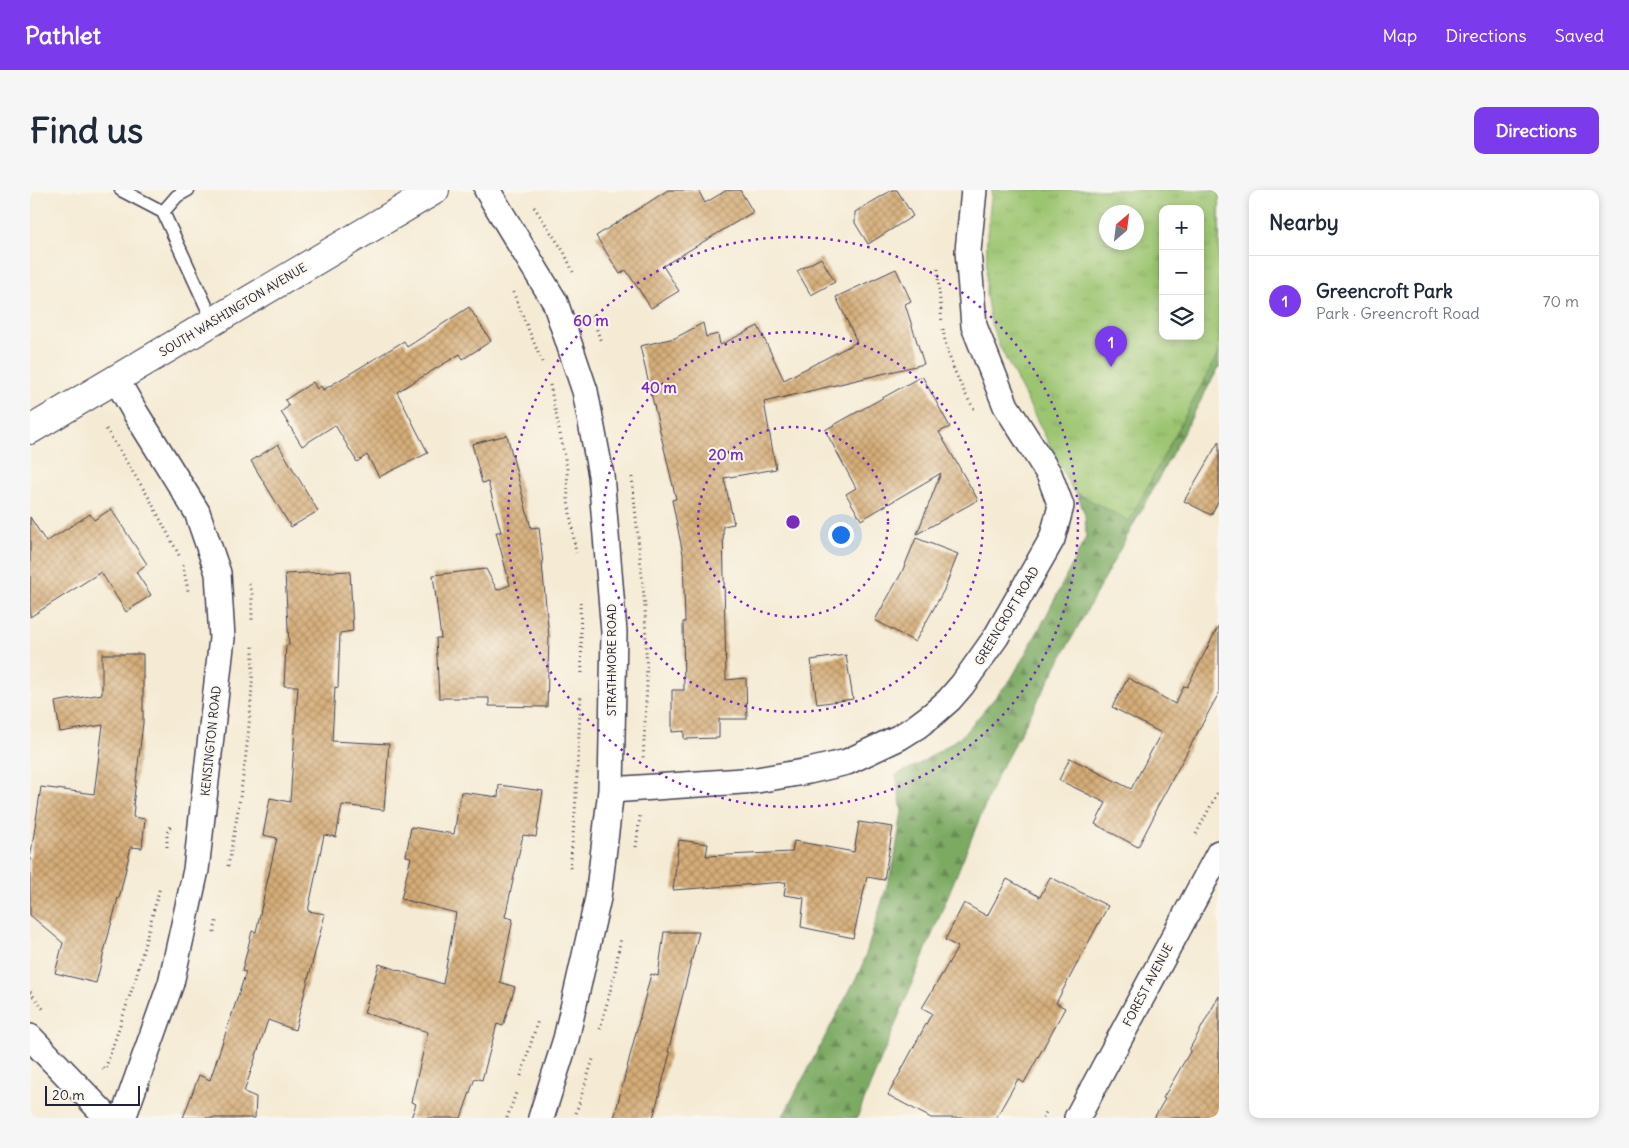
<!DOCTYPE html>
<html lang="en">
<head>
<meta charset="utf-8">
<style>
  :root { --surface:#fff; --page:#f6f6f7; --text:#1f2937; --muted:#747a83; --line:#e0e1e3; --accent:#7c3aed }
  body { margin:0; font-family:Delius,sans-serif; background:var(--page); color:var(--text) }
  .controls { position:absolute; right:15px; top:15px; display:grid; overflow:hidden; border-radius:10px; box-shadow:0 2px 8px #0003 }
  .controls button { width:45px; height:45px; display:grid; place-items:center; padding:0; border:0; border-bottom:1px solid var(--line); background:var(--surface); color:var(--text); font:25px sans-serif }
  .compass { position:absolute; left:1069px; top:15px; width:45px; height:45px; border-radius:50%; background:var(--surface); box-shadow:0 2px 8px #0003; rotate:28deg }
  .scale { position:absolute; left:15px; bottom:12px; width:95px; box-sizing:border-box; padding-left:5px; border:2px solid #22223b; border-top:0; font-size:14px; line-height:18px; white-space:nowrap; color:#22223b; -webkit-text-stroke:4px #fbf7ec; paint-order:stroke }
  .you { position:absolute; left:810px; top:344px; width:18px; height:18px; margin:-12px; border:4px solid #fff; border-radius:50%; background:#1a73e8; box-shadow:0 0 0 8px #1a73e833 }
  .badge { display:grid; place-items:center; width:32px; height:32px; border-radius:50%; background:var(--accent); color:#fff; font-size:16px; font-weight:700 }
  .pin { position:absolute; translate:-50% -41px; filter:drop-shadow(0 1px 2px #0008) }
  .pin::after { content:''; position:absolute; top:26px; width:18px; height:15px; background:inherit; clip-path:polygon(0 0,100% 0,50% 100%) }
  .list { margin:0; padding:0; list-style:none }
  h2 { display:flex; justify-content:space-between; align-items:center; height:65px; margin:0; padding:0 20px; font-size:21px }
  h2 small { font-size:16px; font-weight:400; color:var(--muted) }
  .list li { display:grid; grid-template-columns:32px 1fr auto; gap:15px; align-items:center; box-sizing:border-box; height:90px; padding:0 20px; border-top:1px solid var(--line) }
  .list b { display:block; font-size:19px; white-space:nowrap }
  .list p { margin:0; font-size:16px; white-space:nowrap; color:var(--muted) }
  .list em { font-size:16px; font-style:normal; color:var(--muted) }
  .icon { flex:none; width:28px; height:28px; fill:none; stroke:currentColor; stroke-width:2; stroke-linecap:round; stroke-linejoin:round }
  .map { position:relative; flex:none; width:1189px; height:928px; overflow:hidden; border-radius:10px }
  header { display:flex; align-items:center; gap:30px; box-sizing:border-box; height:70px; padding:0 25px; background:var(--accent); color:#fff }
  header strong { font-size:24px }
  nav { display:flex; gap:28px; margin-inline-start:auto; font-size:18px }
  .intro { display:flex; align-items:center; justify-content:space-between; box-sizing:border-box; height:120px; padding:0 30px }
  h1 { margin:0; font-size:35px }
  .button { padding:12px 22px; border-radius:10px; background:var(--accent); color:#fff; font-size:18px; font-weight:700 }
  main { display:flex; gap:30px; padding:0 30px }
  aside { flex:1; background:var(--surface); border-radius:10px; box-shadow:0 2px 8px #0003 }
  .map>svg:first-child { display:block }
  .forest { fill:url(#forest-firs); stroke:#50664f; fill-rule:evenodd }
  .park { fill:url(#park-tufts); stroke:#5f7456; fill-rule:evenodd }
  .building { fill:url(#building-cross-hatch) }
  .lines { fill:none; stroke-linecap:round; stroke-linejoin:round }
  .service-casing { stroke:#424052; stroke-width:15 }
  .minor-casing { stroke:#424052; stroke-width:28 }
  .tertiary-casing { stroke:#424052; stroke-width:30 }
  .path { stroke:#424052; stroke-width:3; stroke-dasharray:1 4; stroke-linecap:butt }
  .service { stroke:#fff; stroke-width:12 }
  .minor { stroke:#fff; stroke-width:25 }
  .tertiary { stroke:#fff; stroke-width:28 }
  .ring { fill:none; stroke:#7b2cbf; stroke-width:2.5; stroke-dasharray:2.5 5 }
  .labels { text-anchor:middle; stroke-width:4; stroke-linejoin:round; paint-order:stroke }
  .street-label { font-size:12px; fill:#22223b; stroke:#fbf7ec }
  .centre { fill:#7b2cbf; stroke:#fbf7ec; stroke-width:2.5 }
  .ring-label { font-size:15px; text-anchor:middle; font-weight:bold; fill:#7b2cbf; stroke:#fbf7ec; stroke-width:4; stroke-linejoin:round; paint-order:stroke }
</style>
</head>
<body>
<header>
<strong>Pathlet</strong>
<nav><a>Map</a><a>Directions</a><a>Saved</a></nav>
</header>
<div class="intro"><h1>Find us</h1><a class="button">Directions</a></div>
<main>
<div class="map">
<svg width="1189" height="928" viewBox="0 0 1189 928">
  <defs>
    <pattern id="forest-firs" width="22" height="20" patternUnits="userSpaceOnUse" patternTransform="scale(1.25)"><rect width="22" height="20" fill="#7daa63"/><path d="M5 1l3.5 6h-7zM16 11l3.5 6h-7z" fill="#668a53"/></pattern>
    <pattern id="park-tufts" width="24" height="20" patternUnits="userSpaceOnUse" patternTransform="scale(1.25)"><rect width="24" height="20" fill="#9cc571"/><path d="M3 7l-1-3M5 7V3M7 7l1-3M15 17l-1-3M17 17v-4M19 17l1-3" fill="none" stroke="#86a963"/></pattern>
    <pattern id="building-cross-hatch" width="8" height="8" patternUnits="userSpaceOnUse" patternTransform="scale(1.25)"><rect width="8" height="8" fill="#d6ad78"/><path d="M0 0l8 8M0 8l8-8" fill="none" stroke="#ad8c64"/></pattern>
  </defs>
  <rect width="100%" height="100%" fill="#fbf7ec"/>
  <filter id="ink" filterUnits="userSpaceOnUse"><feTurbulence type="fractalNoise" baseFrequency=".02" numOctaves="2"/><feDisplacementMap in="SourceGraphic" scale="10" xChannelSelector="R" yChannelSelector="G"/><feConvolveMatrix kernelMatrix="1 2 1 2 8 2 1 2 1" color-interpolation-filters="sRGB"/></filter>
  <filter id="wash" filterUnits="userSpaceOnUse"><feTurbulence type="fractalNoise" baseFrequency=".0096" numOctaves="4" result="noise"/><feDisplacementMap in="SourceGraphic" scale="20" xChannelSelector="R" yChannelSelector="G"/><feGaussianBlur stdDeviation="1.12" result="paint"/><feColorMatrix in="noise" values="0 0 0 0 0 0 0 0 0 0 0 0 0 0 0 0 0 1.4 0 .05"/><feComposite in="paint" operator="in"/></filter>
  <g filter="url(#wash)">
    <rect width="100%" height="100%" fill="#f5ebd5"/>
    <!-- forest -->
    <path class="forest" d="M1189 0V177L967 586 827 928H752L832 777 864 672 872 621 866 585 889 574 932 546 981 489 1012 434 1056 347 1055 325 1026 249 968 31ZM1133 19H1170V146H1133ZM1076 22H1106V52H1076Z"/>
    <!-- park -->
    <path class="park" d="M962 0H1189V162L1099 331 1043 301 969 155 961 134 956 103 957 44ZM1133 19H1170V146H1133ZM1076 22H1106V52H1076Z"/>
    <g id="blocks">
      <!-- building -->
      <path class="building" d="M638 0H668L675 13 697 0H710L723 22 633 76 649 101 621 118 596 80 590 84 566 46Z
        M862 0H867L883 26 838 54 825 33V22Z
        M791 68 805 92 781 105 767 81Z
        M866 79 881 111 875 114 894 174 734 212 746 279 694 288 704 334 693 336 696 490 716 488 717 529H689V548L654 549V541L642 542V500H654L653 432H655L653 364 642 310 646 309 610 156 645 148 673 133 676 147 688 144 690 155 728 136 754 190 827 152 806 107Z
        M439 117 461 151 433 169 430 164 367 202 398 263 349 287 337 265 327 272 305 235 272 256 251 222 259 216 255 210 283 192 287 199 291 196 293 200 374 151 377 157Z
        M892 186 920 237 909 242 948 310 887 344 911 283 831 330 816 304 826 298 795 240Z
        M477 245 501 338 509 337 513 374H512L519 447 517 517 459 516V508H409L406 448H411L403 385 456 379 467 400 480 395 466 342H471L458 292 452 293 442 254Z
        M1189 251V310L1181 325 1154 311Z
        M248 254 288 321 261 337 221 271Z
        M81 319 117 374 106 382 121 405 96 422 71 382 0 427V327L16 352 60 324 64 330Z
        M886 348 928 364 914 400 885 452 845 430 872 382Z
        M320 381 323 441 310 443 308 498 305 497 302 551 359 554 354 620 312 615 306 647 294 645 278 721 295 724 265 840 238 830 214 902 226 907 225 928H153L169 885 180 890 216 782 212 781 222 741 226 742 247 648 233 645 240 608 260 612 268 496H254L256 455H259L255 384Z
        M1189 435V503L1124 623 1125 624 1108 657 1065 634 1076 613 1029 590 1040 568 1101 599 1131 543 1082 517 1098 488 1145 514 1154 496 1157 497Z
        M72 464H113V533L103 616H104L103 627 115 629 112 658 101 657 89 709 88 708 66 793 25 783 33 753 0 725V670L11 597 64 604 73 535 30 542 25 512 72 504Z
        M816 465 823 509 787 514 781 470Z
        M469 595 513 601 506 647 493 645 475 727 483 729 470 792 485 797 473 836 467 834 452 890 445 888 431 928H381L386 914 381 912 398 842 334 823 349 774 413 794 426 723 371 709 381 667 376 666 381 637 424 644 431 602 468 607Z
        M829 632 863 637 854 690 837 687 823 748 771 737 774 708 754 705 756 692 643 700 649 650 678 654 676 666 762 662 764 651 824 662Z
        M1020 687 1078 716 1026 813 1035 818 994 893 988 889 966 928H901L858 905 902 823 892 818 928 757 915 750 934 713 957 726 977 689 1010 707Z
        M634 742H669L638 862 640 863 623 928H584L621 784 628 786Z
        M1189 806V928H1124L1135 909 1133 908 1161 860H1159Z"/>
    </g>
  </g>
  <g filter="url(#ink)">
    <use href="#blocks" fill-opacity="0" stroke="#424052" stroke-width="1"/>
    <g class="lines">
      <defs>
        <path id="service" d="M91 0 133 22
          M158 0 147 6 133 22 183 131"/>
        <path id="minor" d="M457 0 525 112 555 201 571 285 584 442 581 600 568 708 536 849 511 928
          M86 189 105 222 167 322 188 383 192 448 166 680 141 793 93 928
          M581 600 727 590 779 581 817 572 870 547 886 537 902 525 919 510 932 495 966 447 1022 349 1031 316 1019 284 976 216 944 136 938 61 944 0
          M0 847 78 928
          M1047 928 1189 663"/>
        <path id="tertiary" d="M0 240 405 0"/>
      </defs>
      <!-- service casing -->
      <use href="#service" class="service-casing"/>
      <!-- minor casing -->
      <use href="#minor" class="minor-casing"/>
      <!-- tertiary casing -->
      <use href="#tertiary" class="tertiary-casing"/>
      <!-- path -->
      <path class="path" d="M504 17 534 62 543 82
        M908 79V88L912 133
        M483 102 512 172
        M562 125 571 152
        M913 139C916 165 930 196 944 219
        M520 195 537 278 538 311 546 363
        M76 239 119 308 150 367
        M602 287 615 417 617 495 613 570
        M153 375 158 401
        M219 394 222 404V432
        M550 412 552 486
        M1166 644 1189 600
        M137 657V643L141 634
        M606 657 610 626
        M198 676C212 604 223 527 223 454
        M540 678 545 623 551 504
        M184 742 187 728
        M0 802 15 821
        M570 839 584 787 591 747
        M73 878 75 880 106 787 130 697
        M491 886 508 830
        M546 923 563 869
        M477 928 487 900
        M1013 928 1017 920"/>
      <!-- service -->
      <use href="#service" class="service"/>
      <!-- minor -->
      <use href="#minor" class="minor"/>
      <!-- tertiary -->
      <use href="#tertiary" class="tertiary"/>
    </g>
  </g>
  <!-- distance rings -->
  <g class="ring">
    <circle cx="763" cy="332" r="95"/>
    <circle cx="763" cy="332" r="190"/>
    <circle cx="763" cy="332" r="285"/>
  </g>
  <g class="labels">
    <!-- street labels -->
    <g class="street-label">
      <text transform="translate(203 120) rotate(-31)" y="4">SOUTH WASHINGTON AVENUE</text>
      <text transform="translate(977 426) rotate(-59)" y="4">GREENCROFT ROAD</text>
      <text transform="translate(582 470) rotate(-90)" y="4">STRATHMORE ROAD</text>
      <text transform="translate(181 551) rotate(-84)" y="4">KENSINGTON ROAD</text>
      <text transform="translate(1118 795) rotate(-62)" y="4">FOREST AVENUE</text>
    </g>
  </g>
  <circle cx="763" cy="332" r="8" class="centre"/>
  <g class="ring-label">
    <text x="561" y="136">60 m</text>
    <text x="629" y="203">40 m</text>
    <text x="696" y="270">20 m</text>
  </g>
</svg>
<div class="controls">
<button>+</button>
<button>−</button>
<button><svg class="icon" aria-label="layers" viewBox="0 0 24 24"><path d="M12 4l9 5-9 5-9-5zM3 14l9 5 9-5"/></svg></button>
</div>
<svg class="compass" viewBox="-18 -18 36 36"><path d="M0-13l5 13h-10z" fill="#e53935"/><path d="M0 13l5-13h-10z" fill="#747a83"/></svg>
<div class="scale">20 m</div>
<div class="you"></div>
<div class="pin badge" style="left:1081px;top:177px">1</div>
</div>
<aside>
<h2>Nearby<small></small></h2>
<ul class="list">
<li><span class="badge">1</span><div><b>Greencroft Park</b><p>Park · Greencroft Road</p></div><em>70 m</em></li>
</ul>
</aside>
</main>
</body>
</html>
